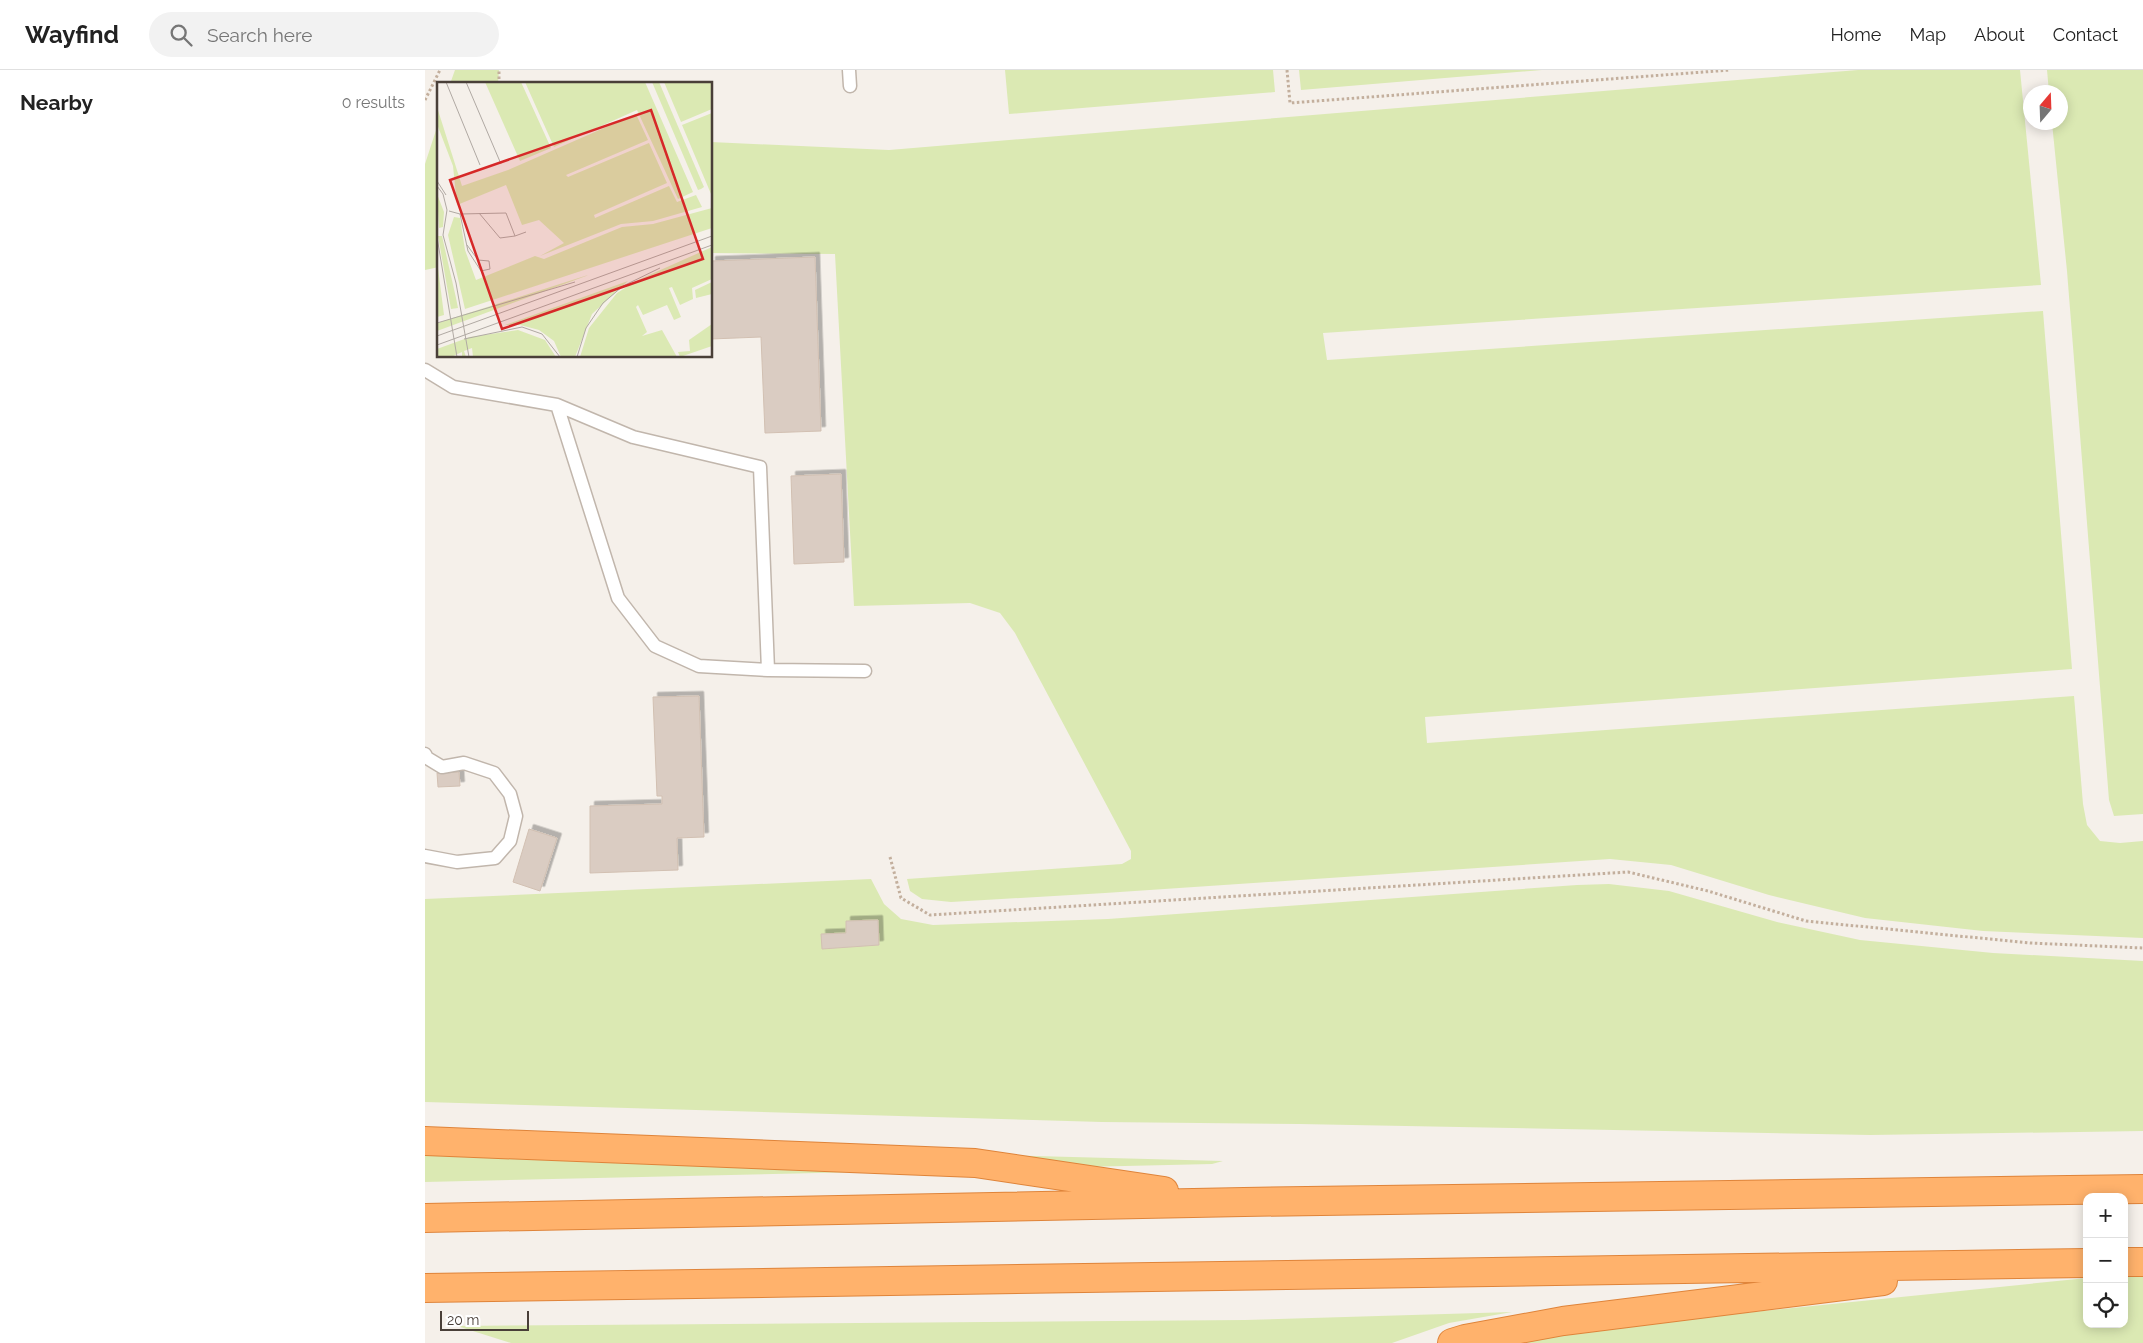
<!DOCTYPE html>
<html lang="en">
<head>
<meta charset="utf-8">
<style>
  :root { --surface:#fff; --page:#f2f2f2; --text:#222; --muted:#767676; --line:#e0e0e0 }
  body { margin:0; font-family:Raleway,sans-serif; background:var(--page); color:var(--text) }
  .controls { position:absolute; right:15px; bottom:15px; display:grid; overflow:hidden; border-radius:10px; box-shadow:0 2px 12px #0003 }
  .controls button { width:45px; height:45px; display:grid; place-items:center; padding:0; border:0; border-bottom:1px solid var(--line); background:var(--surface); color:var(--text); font:25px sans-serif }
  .compass { position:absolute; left:1598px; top:15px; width:45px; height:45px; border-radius:50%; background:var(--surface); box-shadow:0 2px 12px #0003; rotate:19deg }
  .scale { position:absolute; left:15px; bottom:12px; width:89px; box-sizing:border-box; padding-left:5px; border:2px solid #493f38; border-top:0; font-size:14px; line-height:18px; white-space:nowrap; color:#493f38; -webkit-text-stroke:4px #fff; paint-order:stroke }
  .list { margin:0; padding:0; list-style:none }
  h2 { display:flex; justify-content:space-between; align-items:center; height:65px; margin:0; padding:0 20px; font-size:21px }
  h2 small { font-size:16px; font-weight:400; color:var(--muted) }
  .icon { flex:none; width:28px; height:28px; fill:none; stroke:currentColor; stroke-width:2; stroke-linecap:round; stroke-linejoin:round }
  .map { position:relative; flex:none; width:1718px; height:1273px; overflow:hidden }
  header { display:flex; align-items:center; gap:30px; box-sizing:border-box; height:70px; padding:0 25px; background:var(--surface); border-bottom:1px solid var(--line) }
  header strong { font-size:24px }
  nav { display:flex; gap:28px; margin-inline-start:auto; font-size:18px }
  .search { width:350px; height:45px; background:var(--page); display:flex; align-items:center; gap:12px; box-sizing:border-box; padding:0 18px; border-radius:28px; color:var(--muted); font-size:19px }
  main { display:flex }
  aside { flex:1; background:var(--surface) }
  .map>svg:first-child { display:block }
  .green { fill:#dbe9b3 }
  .building { fill:#daccc2; stroke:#d2c0b2; filter:url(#shadow) }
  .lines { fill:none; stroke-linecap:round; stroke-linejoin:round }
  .service-casing { stroke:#c1b6ac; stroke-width:15 }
  .motorway-casing { stroke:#df843a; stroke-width:30 }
  .path { stroke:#c3af9d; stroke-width:3; stroke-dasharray:2.5 2.5; stroke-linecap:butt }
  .service { stroke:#fff; stroke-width:12 }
  .motorway { stroke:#ffb26c; stroke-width:28 }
  .inset-road { fill:none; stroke:#b0a9a3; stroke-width:1 }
  .view { fill:#d62828; fill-opacity:0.15; stroke:#d62828; stroke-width:2.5 }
  .inset-edge { fill:none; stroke:#493f38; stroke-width:2.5 }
</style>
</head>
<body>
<header>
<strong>Wayfind</strong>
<div class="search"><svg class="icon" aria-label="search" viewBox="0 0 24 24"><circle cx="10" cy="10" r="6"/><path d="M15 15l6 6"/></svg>Search here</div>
<nav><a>Home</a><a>Map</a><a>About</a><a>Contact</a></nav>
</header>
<main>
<aside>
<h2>Nearby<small>0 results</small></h2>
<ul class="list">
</ul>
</aside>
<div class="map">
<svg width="1718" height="1273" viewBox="0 0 1718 1273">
  <defs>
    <filter id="shadow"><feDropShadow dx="4.5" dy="-4.5" stdDeviation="0" flood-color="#0004"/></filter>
  </defs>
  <rect width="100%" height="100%" fill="#f5f0ea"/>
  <!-- green -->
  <path class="green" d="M30 0H74L73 14H25Z
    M580 0H848L850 22 584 44Z
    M874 0H1117L876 20Z
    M1433 0H1595L1616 215 898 263 902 290 1618 241 1647 599 1000 647 1002 673 1649 626 1658 734 1662 755 1675 771 1695 773 1718 771V868L1558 861 1440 848 1344 825 1246 795 1185 789 680 823 526 832 497 829 485 821 482 809 697 794 706 789V781L590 563 575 543 545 533 429 536 410 184 286 183V72L464 80Z
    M1622 0H1718V744L1689 746 1684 730 1642 201 1627 53 1636 52V22H1624Z
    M14 51V197L0 200V94Z
    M446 809 459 834 476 849 508 855 683 849 1152 815 1184 814 1244 821 1352 852 1435 870 1568 883 1718 891V1061L1445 1065 874 1054 677 1052 0 1032V829Z
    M0 1070 798 1091 787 1094 0 1112Z
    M1699 1207H1718V1273H1079L1097 1268 1259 1249 1662 1208V1254H1699Z
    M1087 1242 1024 1253 967 1273H86L32 1256 820 1250Z"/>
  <!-- building -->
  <path class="building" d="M390 187 396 361 340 363 336 267 286 269V191Z
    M416 404 419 492 369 494 366 406Z
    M274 626 279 767 252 768 253 800 165 803V736L237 734V726H232L228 627Z
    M34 702 35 716 13 717 12 703Z
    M104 759 132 768 115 821 88 812Z
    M453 850 454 875 397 879 396 864 421 863V851Z"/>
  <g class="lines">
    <defs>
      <path id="service" d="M424 0 425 16
        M0 300 28 317 132 335 208 367 335 397 343 600 440 601
        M132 335 193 528 230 576 274 596 343 600
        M0 684 2 688 17 697 39 693 69 703 85 724 91 746 85 771 70 788 32 792 0 786"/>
      <path id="motorway" d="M0 1071 550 1093 739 1121
        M0 1148 819 1132 1718 1119
        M1699 1192H1718
        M0 1218 1662 1193
        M1027 1273 1040 1269 1138 1251 1458 1211"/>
    </defs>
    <!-- service casing -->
    <use href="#service" class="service-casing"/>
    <!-- motorway casing -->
    <use href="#motorway" class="motorway-casing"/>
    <!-- path -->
    <path class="path" d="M862 0 865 33 1305 0
      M74 14V0
      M0 30 15 0
      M465 787 476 828 505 845 1203 802 1283 821 1381 851 1605 873 1718 878"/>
    <!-- service -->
    <use href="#service" class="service"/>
    <!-- motorway -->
    <use href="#motorway" class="motorway"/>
  </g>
  <!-- overview -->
  <g transform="translate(12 12)">
    <rect width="275" height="275" fill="#f5f0ea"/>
    <path d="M48 0H84L114 66 83 79ZM88 0H208L256 110 241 117 200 28 117 65ZM215 0H222L267 105 264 107 261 108ZM227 0H275V27L244 40ZM0 25 25 104 71 88 199 32 211 58 129 93 131 95 212 61 230 101 157 133 158 136 232 104 240 120 259 113 265 125 216 139 184 142 103 174 127 161 102 138 85 143 69 103 20 123 16 84 0 42ZM275 31V111L274 112 245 43ZM0 112 7 130 6 145 2 146ZM275 126V146L28 227 11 153 17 135 23 136 28 168 39 198 98 174 107 177 185 145 216 142ZM1 154H5L19 216 21 226 14 227ZM275 165V197L255 206 256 217 243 223 235 205 232 206 244 235 237 238 230 223 206 233 201 223 199 225 210 250 205 254 225 248 240 275H143L152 246 180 211 201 198ZM0 178 7 233 0 235ZM151 193 149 194 0 249V241ZM191 199 155 232 138 275H124L117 259 102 248 83 243H68ZM275 200V212L259 216 258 208ZM275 242V264L243 275 241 270 253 269 252 258ZM81 248 108 258 119 275H36L35 266 27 269 29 275H25V270L14 275H0V267L33 255Z" fill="#dbe9b3"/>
    <path class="inset-road" d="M9 0 43 83M29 0 64 82M0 99 9 113M0 104 6 112 10 128 6 153 19 201 32 275M12 129 23 132 31 169 44 189 53 187 52 179 41 178 30 163M42 131 63 156 78 154M23 132 69 131 78 154 89 150M0 155 20 275M0 241 138 200M0 254 275 154M27 257 85 245 105 252 123 275M0 263 275 163M140 275 149 246 166 221 186 204 223 186"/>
    <path class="view" d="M214 28 266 177 65 247 13 98Z"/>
    <rect width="275" height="275" class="inset-edge"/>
  </g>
</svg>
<div class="controls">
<button>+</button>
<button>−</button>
<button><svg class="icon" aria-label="locate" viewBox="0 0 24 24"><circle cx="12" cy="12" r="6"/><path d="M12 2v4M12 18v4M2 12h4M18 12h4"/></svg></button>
</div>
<svg class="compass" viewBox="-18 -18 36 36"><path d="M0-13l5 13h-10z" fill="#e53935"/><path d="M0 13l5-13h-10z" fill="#767676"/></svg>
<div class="scale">20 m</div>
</div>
</main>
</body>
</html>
